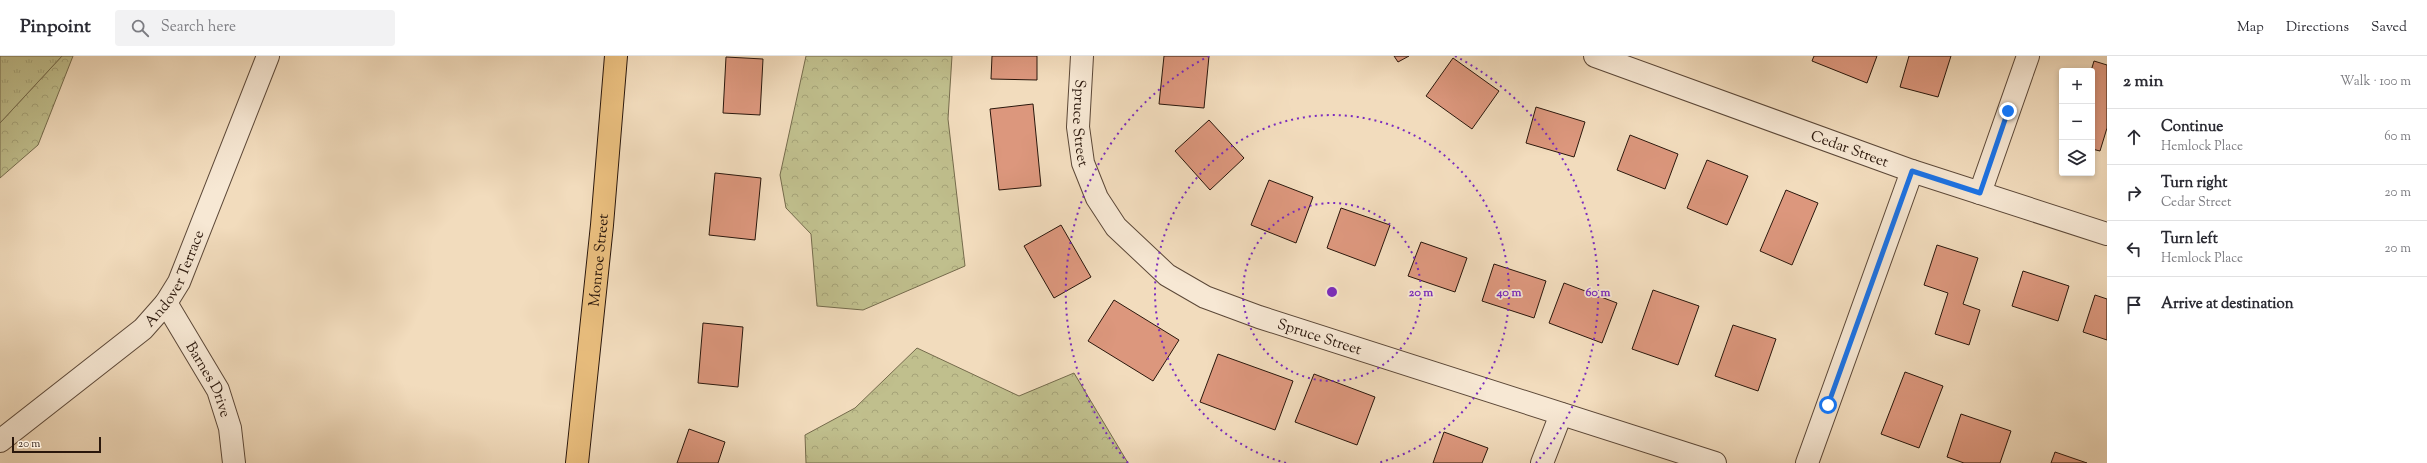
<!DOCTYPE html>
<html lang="en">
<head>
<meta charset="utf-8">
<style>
  :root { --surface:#fff; --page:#f2f2f3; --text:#2b2b33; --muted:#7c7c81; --line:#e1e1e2 }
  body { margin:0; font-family:"Sorts Mill Goudy",serif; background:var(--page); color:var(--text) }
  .controls { position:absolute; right:12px; top:12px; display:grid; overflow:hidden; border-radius:4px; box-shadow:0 2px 6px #0003 }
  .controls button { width:36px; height:36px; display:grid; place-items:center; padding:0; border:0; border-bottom:1px solid var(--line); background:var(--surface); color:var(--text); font:20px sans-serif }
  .scale { position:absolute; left:12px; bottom:10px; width:89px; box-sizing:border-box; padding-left:4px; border:2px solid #2a170c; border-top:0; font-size:11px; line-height:14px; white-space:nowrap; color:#2a170c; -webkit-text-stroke:3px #f7e8d4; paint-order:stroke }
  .stop { position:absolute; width:12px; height:12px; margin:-9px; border:3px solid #1a73e8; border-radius:50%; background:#fff }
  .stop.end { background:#1a73e8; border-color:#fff; box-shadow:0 1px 4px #0008 }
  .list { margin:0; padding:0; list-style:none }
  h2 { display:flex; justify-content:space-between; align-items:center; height:52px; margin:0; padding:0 16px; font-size:17px }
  h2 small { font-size:13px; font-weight:400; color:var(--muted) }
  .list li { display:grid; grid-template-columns:26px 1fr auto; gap:12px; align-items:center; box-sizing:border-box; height:56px; padding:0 16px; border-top:1px solid var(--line) }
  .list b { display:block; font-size:15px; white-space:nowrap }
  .list p { margin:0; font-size:13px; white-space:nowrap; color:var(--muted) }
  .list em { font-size:13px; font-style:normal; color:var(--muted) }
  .icon { flex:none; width:22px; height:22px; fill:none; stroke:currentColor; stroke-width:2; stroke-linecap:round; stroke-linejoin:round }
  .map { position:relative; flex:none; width:2107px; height:407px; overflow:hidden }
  header { display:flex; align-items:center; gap:24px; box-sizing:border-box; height:56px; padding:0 20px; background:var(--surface); border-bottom:1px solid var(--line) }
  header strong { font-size:19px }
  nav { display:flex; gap:22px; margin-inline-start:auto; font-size:14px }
  .search { width:280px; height:36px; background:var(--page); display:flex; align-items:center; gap:10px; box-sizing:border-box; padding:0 14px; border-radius:4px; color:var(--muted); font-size:15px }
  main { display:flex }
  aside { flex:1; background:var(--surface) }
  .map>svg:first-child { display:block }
  .forest { fill:url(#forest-crowns); stroke:#756b4c }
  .park { fill:url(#park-tufts); stroke:#756b4c }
  .building { fill:#dc977d; stroke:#2a170c }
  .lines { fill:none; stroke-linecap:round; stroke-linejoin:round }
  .minor-casing { stroke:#5c4838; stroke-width:24 }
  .major-casing { stroke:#2a170c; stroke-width:24 }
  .minor { stroke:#f7e8d4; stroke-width:22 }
  .major { stroke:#e9be7e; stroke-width:22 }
  .route { stroke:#1a73e8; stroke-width:5 }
  .ring { fill:none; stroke:#7b2cbf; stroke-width:2; stroke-dasharray:2 4 }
  .labels { text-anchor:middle; stroke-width:3.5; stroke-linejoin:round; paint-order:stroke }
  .street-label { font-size:15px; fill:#2a170c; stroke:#f7e8d4 }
  .centre { fill:#7b2cbf; stroke:#f7e8d4; stroke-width:2 }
  .ring-label { font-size:12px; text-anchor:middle; font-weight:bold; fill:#7b2cbf; stroke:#f7e8d4; stroke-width:3.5; stroke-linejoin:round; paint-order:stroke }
</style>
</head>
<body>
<header>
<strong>Pinpoint</strong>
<div class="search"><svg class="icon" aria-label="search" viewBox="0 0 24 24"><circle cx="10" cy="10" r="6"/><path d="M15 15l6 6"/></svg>Search here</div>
<nav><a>Map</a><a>Directions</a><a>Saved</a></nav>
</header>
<main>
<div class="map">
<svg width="2107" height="407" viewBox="0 0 2107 407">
  <defs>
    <pattern id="forest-crowns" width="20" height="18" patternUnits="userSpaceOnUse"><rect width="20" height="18" fill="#c0bf8d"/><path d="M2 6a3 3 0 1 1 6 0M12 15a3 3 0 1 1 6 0" fill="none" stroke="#a5a378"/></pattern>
    <pattern id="park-tufts" width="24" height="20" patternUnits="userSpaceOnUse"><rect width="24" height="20" fill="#c0bf8d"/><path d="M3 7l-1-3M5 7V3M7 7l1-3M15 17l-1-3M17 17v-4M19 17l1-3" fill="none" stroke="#a5a378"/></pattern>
  </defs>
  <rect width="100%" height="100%" fill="#f2dcbd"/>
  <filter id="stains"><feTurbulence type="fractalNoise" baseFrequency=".005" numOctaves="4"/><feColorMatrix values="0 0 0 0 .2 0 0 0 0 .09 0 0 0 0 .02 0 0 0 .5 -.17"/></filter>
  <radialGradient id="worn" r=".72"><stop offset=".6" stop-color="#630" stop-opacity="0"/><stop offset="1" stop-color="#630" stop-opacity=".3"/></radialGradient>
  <!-- forest -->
  <path class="forest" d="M62 0H73L38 89 0 122V67Z
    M806 0H952L948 63 965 210 863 254 817 250 811 178 786 152 780 119Z
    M917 292 1019 340 1074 317 1128 407H806L805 379 855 352Z"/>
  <!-- park -->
  <path class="park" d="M0 0H62L0 67Z"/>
  <!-- building -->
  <path class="building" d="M992 0H1037V24L991 23Z
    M1164 0H1209L1204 52 1159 48Z
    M1394 0H1409L1398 6Z
    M1814 0H1877L1867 27 1812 5Z
    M1909 0H1951L1938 41 1900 31Z
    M726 1 763 3 760 59 723 57Z
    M1453 2 1499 35 1472 73 1426 40Z
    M2094 5 2107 9V72L2100 95 2092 93 2091 15Z
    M1033 48 1041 130 999 134 990 53Z
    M1536 51 1585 66 1574 101 1526 87Z
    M1209 64 1244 102 1210 134 1175 95Z
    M1630 79 1678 98 1665 133 1617 114Z
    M1707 104 1748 120 1727 169 1687 152Z
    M715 117 761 122 755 184 709 179Z
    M1269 124 1313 141 1296 187 1251 169Z
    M1786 134 1818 147 1792 209 1760 195Z
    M1341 152 1390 169 1375 210 1327 192Z
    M1061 169 1091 221 1054 242 1024 190Z
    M1421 186 1467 202 1455 236 1408 220Z
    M1937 189 1978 202 1963 248 1980 254 1969 289 1935 278 1948 237 1924 229Z
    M1494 208 1546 225 1534 262 1482 245Z
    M2023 215 2069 230 2058 265 2012 250Z
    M1564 227 1617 247 1602 287 1549 267Z
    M1653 234 1699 250 1678 309 1632 293Z
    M2095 239 2107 243V284L2083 276Z
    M1114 244 1179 284 1153 325 1088 285Z
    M703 267 743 271 738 331 698 327Z
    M1733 269 1776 283 1758 335 1715 320Z
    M1218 298 1293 325 1275 374 1200 346Z
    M1905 316 1943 330 1919 392 1881 378Z
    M1314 318 1375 341 1357 389 1295 366Z
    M1961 358 2011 375 2000 407H1964L1947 401Z
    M689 373 725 386 718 407H677Z
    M1444 376 1488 392 1482 407H1433Z
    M2055 396 2087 407H2051Z"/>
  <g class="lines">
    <defs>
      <g id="minor">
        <path id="s1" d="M1082 0 1078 71 1083 107 1097 142 1116 171 1167 219 1205 241 1259 261 1715 407"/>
        <path id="s2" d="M1595 0 1912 115 2107 178"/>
        <path d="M1980 137 2028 0"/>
        <path id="s3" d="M166 247 218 334 230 372 234 407"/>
        <path id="s4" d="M0 385 143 273 166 247 179 226 268 0"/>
        <path d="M1542 407 1561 358"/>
        <path d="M1807 407 1912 115"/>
      </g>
      <g id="major">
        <path id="s5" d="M577 407 602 169 616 0"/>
      </g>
    </defs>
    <!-- minor casing -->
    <use href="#minor" class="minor-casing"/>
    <!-- major casing -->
    <use href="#major" class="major-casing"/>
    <!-- minor -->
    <use href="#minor" class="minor"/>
    <!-- major -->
    <use href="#major" class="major"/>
  </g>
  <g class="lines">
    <!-- route -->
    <path class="route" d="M1828 349 1912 115 1980 137 2008 55"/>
  </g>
  <!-- distance rings -->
  <g class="ring">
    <circle cx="1332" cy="236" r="89"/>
    <path d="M1286 407A177 177 0 1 1 1378 407"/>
    <path d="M1128 407A266 266 0 0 1 1209 0M1455 0A266 266 0 0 1 1536 407"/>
  </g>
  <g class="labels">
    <!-- street labels -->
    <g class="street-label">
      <text dy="5" stroke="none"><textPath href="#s1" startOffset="67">Spruce Street</textPath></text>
      <text dy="5" stroke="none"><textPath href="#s2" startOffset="271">Cedar Street</textPath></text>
      <text dy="5" stroke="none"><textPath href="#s5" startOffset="204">Monroe Street</textPath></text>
      <text dy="5" stroke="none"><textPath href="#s4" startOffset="242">Andover Terrace</textPath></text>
      <text dy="5" stroke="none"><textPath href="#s1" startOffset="415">Spruce Street</textPath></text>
      <text dy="5" stroke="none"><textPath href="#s3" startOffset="88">Barnes Drive</textPath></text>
    </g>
  </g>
  <circle cx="1332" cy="236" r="6" class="centre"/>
  <g class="ring-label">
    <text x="1421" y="240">20 m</text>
    <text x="1509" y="240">40 m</text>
    <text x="1598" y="240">60 m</text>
  </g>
  <rect width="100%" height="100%" filter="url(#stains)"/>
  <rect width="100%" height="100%" fill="url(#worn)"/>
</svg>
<div class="controls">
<button>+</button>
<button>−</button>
<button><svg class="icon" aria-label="layers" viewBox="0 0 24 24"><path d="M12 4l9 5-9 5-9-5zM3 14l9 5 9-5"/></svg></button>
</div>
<div class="scale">20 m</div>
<div class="stop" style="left:1828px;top:349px"></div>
<div class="stop end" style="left:2008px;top:55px"></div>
</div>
<aside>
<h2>2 min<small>Walk · 100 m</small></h2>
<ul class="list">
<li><svg class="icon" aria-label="ahead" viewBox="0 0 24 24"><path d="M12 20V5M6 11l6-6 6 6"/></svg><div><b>Continue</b><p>Hemlock Place</p></div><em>60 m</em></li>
<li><svg class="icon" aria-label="right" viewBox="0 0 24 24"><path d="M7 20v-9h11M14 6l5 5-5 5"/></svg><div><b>Turn right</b><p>Cedar Street</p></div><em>20 m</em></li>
<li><svg class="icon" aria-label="left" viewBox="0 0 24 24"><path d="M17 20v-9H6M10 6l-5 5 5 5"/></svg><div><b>Turn left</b><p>Hemlock Place</p></div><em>20 m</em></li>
<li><svg class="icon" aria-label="arrive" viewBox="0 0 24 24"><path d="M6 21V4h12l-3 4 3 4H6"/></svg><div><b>Arrive at destination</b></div></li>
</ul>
</aside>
</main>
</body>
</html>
